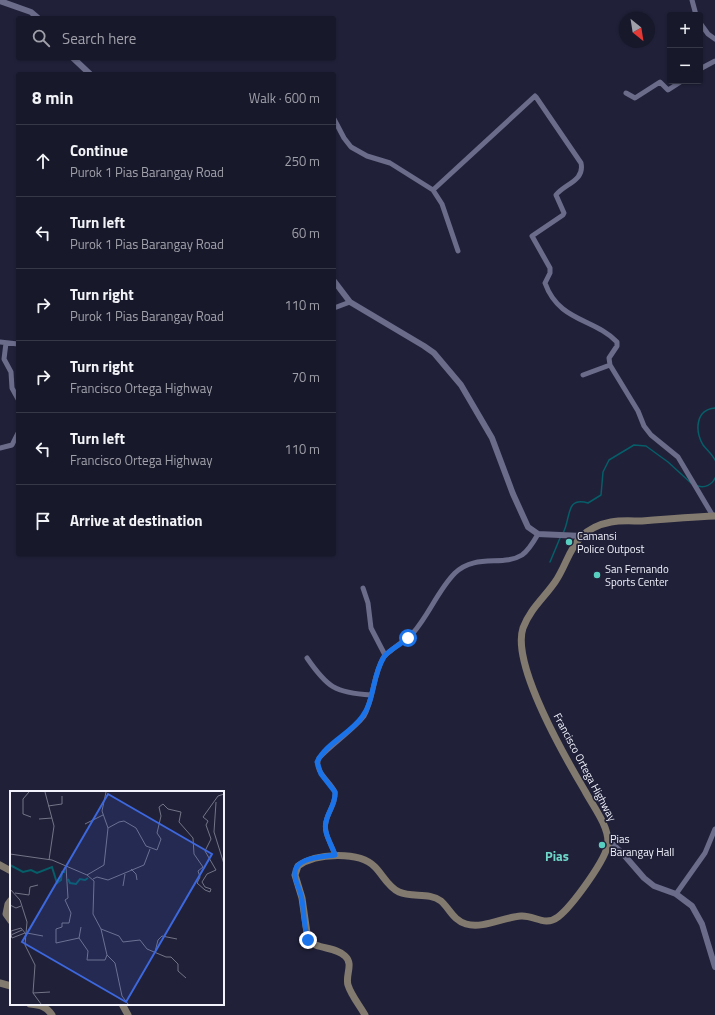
<!DOCTYPE html>
<html lang="en">
<head>
<meta charset="utf-8">
<style>
  :root { --surface:#18182b; --page:#252537; --text:#f1f3f6; --muted:#9fa0a9; --line:#363747 }
  body { margin:0; font-family:"Titillium Web",sans-serif; background:var(--page); color:var(--text) }
  .controls { position:absolute; right:12px; top:12px; display:grid; overflow:hidden; border-radius:4px; box-shadow:0 1px 3px #0004 }
  .controls button { width:36px; height:36px; display:grid; place-items:center; padding:0; border:0; border-bottom:1px solid var(--line); background:var(--surface); color:var(--text); font:20px sans-serif }
  .compass { position:absolute; left:619px; top:12px; width:36px; height:36px; border-radius:50%; background:var(--surface); box-shadow:0 1px 3px #0004; rotate:150deg }
  .stop { position:absolute; width:12px; height:12px; margin:-9px; border:3px solid #1a73e8; border-radius:50%; background:#fff }
  .stop.end { background:#1a73e8; border-color:#fff; box-shadow:0 1px 4px #0008 }
  .list { margin:0; padding:0; list-style:none }
  h2 { display:flex; justify-content:space-between; align-items:center; height:52px; margin:0; padding:0 16px; font-size:17px }
  h2 small { font-size:13px; font-weight:400; color:var(--muted) }
  .list li { display:grid; grid-template-columns:26px 1fr auto; gap:12px; align-items:center; box-sizing:border-box; height:72px; padding:0 16px; border-top:1px solid var(--line) }
  .list b { display:block; font-size:15px; white-space:nowrap }
  .list p { margin:0; font-size:13px; white-space:nowrap; color:var(--muted) }
  .list em { font-size:13px; font-style:normal; color:var(--muted) }
  .icon { flex:none; width:22px; height:22px; fill:none; stroke:currentColor; stroke-width:2; stroke-linecap:round; stroke-linejoin:round }
  .map { position:relative; flex:none; width:715px; height:1015px; overflow:hidden }
  .search { position:absolute; background:var(--surface); box-shadow:0 1px 3px #0004; left:16px; top:16px; width:320px; height:44px; display:flex; align-items:center; gap:10px; box-sizing:border-box; padding:0 14px; border-radius:4px; color:var(--muted); font-size:15px }
  .panel { position:absolute; background:var(--surface); box-shadow:0 1px 3px #0004; left:16px; top:72px; width:320px; height:484px; border-radius:4px }
  .map>svg:first-child { display:block }
  .lines { fill:none; stroke-linecap:round; stroke-linejoin:round }
  .stream { stroke:#055e68; stroke-width:1.5 }
  .minor { stroke:#6b6c8a; stroke-width:5 }
  .tertiary { stroke:#6b6c8a; stroke-width:6 }
  .secondary { stroke:#827a6e; stroke-width:7 }
  .route { stroke:#1a73e8; stroke-width:5 }
  .poi-dot { fill:#58cec0; stroke:#202039; stroke-width:1.5 }
  .labels { text-anchor:middle; stroke-width:3.5; stroke-linejoin:round; paint-order:stroke }
  .poi-label { font-size:11px; fill:#f1f2fc; stroke:#202039; text-anchor:start }
  .street-label { font-size:11px; fill:#f1f2fc; stroke:#202039 }
  .quarter-label { font-size:13px; font-weight:bold; fill:#6ed7c9; stroke:#202039 }
  .inset-river { fill:none; stroke:#055e68; stroke-width:2 }
  .inset-road { fill:none; stroke:#747487; stroke-width:1 }
  .view { fill:#3d67dd; fill-opacity:0.15; stroke:#3d67dd; stroke-width:2 }
  .inset-edge { fill:none; stroke:#f1f2fc; stroke-width:2 }
</style>
</head>
<body>
<div class="map">
<svg width="715" height="1015" viewBox="0 0 715 1015">
  <rect width="100%" height="100%" fill="#202039"/>
  <g class="lines">
    <!-- stream -->
    <path class="stream" d="M715 408C695 410 695 431 703 445 707 450 712 454 715 460
      M698 486C705 488 712 485 715 478
      M563 533C571 519 565 496 588 503L601 495 603 472 609 460 634 445 646 446 668 462 691 483
      M550 562 560 538"/>
    <!-- minor -->
    <path class="minor" d="M692 0 696 15
      M700 23 708 34 715 39
      M700 69 715 61
      M626 93 635 98 660 82 668 90 682 81
      M334 119 344 138 351 147 367 156 390 163 433 190 442 204 458 251
      M433 190 535 96 536 97 581 163C585 181 564 184 556 195L564 213 563 215 532 236 550 268V273L545 283C559 322 594 318 617 342V346L609 358 610 365 638 411 644 426 651 435 678 457 713 516
      M334 308 350 302
      M0 342 18 344
      M6 343 4 359 11 372 12 388 18 399
      M583 375 610 365
      M0 448 12 445 18 433
      M363 588 368 603 371 628 385 655
      M307 658C327 687 335 693 371 695
      M335 855C332 845 323 833 326 822 328 811 336 804 335 792 330 781 313 771 319 758 331 745 355 728 364 716 373 701 373 676 383 658 386 653 406 640 413 633 429 615 438 590 455 573 476 553 503 567 522 555 529 550 534 541 538 534
      M676 894 705 853 715 829"/>
    <!-- tertiary -->
    <path class="tertiary" d="M0 1 31 12 38 18
      M73 58 90 74
      M334 281 350 302 424 346 434 353 461 385 492 438 513 494 528 527 538 534 582 536
      M608 840 624 855 644 878 654 886 676 894 692 906 702 924 715 967"/>
    <!-- secondary -->
    <path class="secondary" d="M0 865 11 871
      M11 900 8 904 6 914 11 921
      M0 983 11 986
      M30 1004C40 1005 46 1006 52 1015
      M122 1004 128 1015
      M365 1015C360 1006 351 995 348 985 345 975 354 964 345 956 335 946 317 950 308 940L302 898 295 875 298 866C316 853 359 851 375 867 383 875 388 887 399 892 412 898 429 892 441 901 450 909 453 920 466 924 483 929 504 917 521 916 534 915 545 927 558 917 571 907 608 858 608 842 608 825 593 806 585 791 566 759 511 664 523 628 530 609 544 598 555 582 565 568 569 549 581 537 589 529 600 524 611 522 621 520 632 521 642 521 666 519 691 517 715 516"/>
  </g>
  <g class="lines">
    <!-- route -->
    <path class="route" d="M308 940C304 927 304 913 302 900 301 891 296 884 295 876 292 857 323 857 335 855 332 845 323 833 326 822 328 811 336 804 335 792L321 774 317 762C326 743 350 734 362 717 375 700 372 675 384 657 389 649 401 645 408 638"/>
  </g>
  <!-- markers -->
  <g class="poi-dot">
    <circle cx="569" cy="542" r="4"/>
    <circle cx="597" cy="575" r="4"/>
    <circle cx="602" cy="845" r="4"/>
  </g>
  <g class="labels">
    <!-- poi labels -->
    <g class="poi-label">
      <text x="577" y="540">Camansi<tspan x="577" dy="13">Police Outpost</tspan></text>
      <text x="605" y="573">San Fernando<tspan x="605" dy="13">Sports Center</tspan></text>
      <text x="610" y="843">Pias<tspan x="610" dy="13">Barangay Hall</tspan></text>
    </g>
    <!-- street labels -->
    <g class="street-label">
      <text transform="translate(585 767) rotate(62)" y="4">Francisco Ortega Highway</text>
    </g>
    <!-- quarter labels -->
    <g class="quarter-label">
      <text x="557" y="861">Pias</text>
    </g>
  </g>
  <!-- overview -->
  <g transform="translate(10 791)">
    <rect width="214" height="214" fill="#202039"/>
    <path class="inset-river" d="M0 74 13 81 21 79 27 82 42 76 47 92 51 89 52 81H55M58 88 60 92 66 93 70 88 75 89 78 87"/>
    <path class="inset-road" d="M19 1 13 8V23L21 26M35 1 44 35 39 69M96 1 92 20 98 37M206 11 204 41 214 73M38 15 52 13V5M29 28 42 27M75 33 93 24M0 63 42 69 77 84 94 74 98 37 109 31 114 30 126 37 136 55 147 59 151 48 147 42 151 25 149 16 153 13 158 18 171 21 169 31 183 47 184 63 193 76 188 80 190 86 187 92 195 99 200 101 201 98M56 76 58 107 55 109 61 122 59 132H52V136L46 138V152L69 147M121 78 126 83 127 89M77 84 84 90 83 123 91 138 97 164 105 172 112 205 118 213M83 88 87 86 98 89 134 74 140 58M113 95 115 83M0 98 10 109 17 131 15 154 25 174 23 202M201 98 195 96 192 91 197 83 206 79 195 60 201 48 196 34 198 30 193 26 208 5 214 3M5 102 19 104 20 96 28 94M0 114 6 117 11 115M71 136 69 147 78 160 77 169H95L97 164M91 138 109 145 113 151 130 149 137 158 156 166H161L168 173V180L176 187M17 142 33 145M1 143V140L11 137 16 143M1 144 2 147 15 142M1 144 12 139M145 161 148 149 152 145 167 148M23 202 40 201M23 202 31 213"/>
    <path class="view" d="M98 3 202 63 116 211 12 151Z"/>
    <rect width="214" height="214" class="inset-edge"/>
  </g>
</svg>
<div class="controls">
<button>+</button>
<button>−</button>
</div>
<svg class="compass" viewBox="-18 -18 36 36"><path d="M0-13l5 13h-10z" fill="#e53935"/><path d="M0 13l5-13h-10z" fill="#9fa0a9"/></svg>
<div class="stop" style="left:408px;top:638px"></div>
<div class="stop end" style="left:308px;top:940px"></div>
<div class="search"><svg class="icon" aria-label="search" viewBox="0 0 24 24"><circle cx="10" cy="10" r="6"/><path d="M15 15l6 6"/></svg>Search here</div>
<section class="panel">
<h2>8 min<small>Walk · 600 m</small></h2>
<ul class="list">
<li><svg class="icon" aria-label="ahead" viewBox="0 0 24 24"><path d="M12 20V5M6 11l6-6 6 6"/></svg><div><b>Continue</b><p>Purok 1 Pias Barangay Road</p></div><em>250 m</em></li>
<li><svg class="icon" aria-label="left" viewBox="0 0 24 24"><path d="M17 20v-9H6M10 6l-5 5 5 5"/></svg><div><b>Turn left</b><p>Purok 1 Pias Barangay Road</p></div><em>60 m</em></li>
<li><svg class="icon" aria-label="right" viewBox="0 0 24 24"><path d="M7 20v-9h11M14 6l5 5-5 5"/></svg><div><b>Turn right</b><p>Purok 1 Pias Barangay Road</p></div><em>110 m</em></li>
<li><svg class="icon" aria-label="right" viewBox="0 0 24 24"><path d="M7 20v-9h11M14 6l5 5-5 5"/></svg><div><b>Turn right</b><p>Francisco Ortega Highway</p></div><em>70 m</em></li>
<li><svg class="icon" aria-label="left" viewBox="0 0 24 24"><path d="M17 20v-9H6M10 6l-5 5 5 5"/></svg><div><b>Turn left</b><p>Francisco Ortega Highway</p></div><em>110 m</em></li>
<li><svg class="icon" aria-label="arrive" viewBox="0 0 24 24"><path d="M6 21V4h12l-3 4 3 4H6"/></svg><div><b>Arrive at destination</b></div></li>
</ul>
</section>
</div>
</body>
</html>
